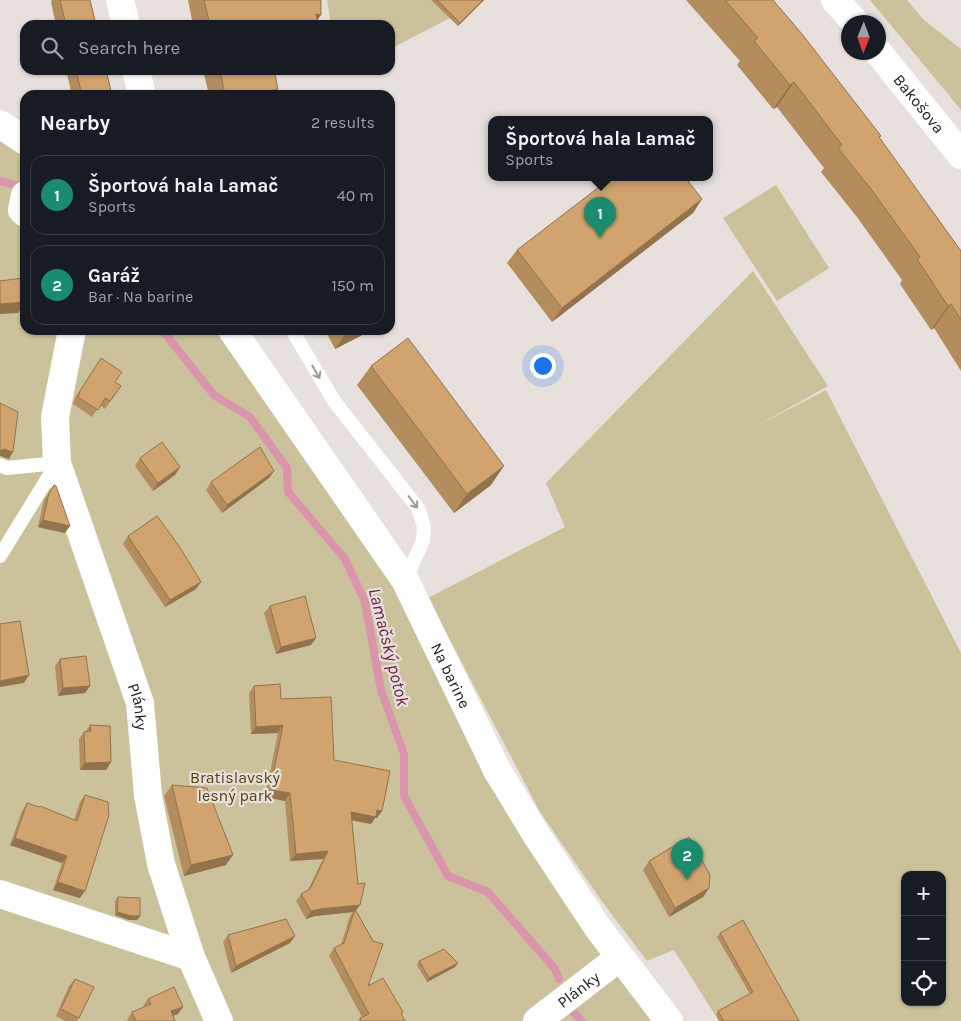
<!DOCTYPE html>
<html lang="en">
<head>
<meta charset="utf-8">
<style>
  :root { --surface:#171b24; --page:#20242c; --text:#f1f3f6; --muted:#9ea1a6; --line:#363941; --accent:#1a8c6d }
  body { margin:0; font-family:Karla,sans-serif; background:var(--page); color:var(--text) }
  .controls { position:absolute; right:15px; bottom:15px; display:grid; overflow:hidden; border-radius:10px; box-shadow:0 1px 4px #0004 }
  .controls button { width:45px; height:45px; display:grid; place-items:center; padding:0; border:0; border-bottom:1px solid var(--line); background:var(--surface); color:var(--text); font:25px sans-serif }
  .compass { position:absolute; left:841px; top:15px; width:45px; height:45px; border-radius:50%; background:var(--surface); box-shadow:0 1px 4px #0004; rotate:181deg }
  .you { position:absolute; left:542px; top:365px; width:18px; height:18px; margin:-12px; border:4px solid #fff; border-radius:50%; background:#1a73e8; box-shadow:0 0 0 8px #1a73e833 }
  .badge { display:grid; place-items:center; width:32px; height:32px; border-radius:50%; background:var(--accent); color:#fff; font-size:16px; font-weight:700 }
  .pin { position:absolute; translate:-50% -41px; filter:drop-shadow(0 1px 2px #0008) }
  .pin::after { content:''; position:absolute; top:26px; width:18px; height:15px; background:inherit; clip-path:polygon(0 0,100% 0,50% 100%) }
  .popup { position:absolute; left:488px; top:116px; width:225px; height:65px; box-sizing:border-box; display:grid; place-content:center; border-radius:10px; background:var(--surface); filter:drop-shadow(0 1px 4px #0005); font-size:16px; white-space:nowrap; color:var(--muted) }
  .popup b { font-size:19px; color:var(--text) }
  .popup::after { content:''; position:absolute; left:50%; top:100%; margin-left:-10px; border:10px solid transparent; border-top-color:var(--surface) }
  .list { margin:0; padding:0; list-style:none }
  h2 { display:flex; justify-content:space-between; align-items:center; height:65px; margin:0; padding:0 20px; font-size:21px }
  h2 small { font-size:16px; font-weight:400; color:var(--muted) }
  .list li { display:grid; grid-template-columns:32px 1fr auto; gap:15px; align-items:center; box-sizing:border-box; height:80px; margin:0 10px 10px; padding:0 10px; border:1px solid var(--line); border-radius:15px }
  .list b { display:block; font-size:19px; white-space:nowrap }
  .list p { margin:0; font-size:16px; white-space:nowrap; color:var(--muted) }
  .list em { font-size:16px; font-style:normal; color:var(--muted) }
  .icon { flex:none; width:28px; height:28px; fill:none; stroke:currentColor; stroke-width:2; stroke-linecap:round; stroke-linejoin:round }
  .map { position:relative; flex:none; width:961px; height:1021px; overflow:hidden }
  .search { position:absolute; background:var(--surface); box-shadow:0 1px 4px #0004; left:20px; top:20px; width:375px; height:55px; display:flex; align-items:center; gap:12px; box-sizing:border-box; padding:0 18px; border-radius:15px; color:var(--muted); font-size:19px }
  .panel { position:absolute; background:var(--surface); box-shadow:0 1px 4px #0004; left:20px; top:90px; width:375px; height:245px; border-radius:15px }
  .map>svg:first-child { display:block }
  .green { fill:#cbc19a; fill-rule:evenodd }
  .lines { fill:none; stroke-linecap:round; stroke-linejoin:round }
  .stream { stroke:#da95ad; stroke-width:8 }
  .service { stroke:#fff; stroke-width:14 }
  .minor { stroke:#fff; stroke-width:28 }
  .wall { fill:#b48d5f }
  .shaded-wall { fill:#92734e }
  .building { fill:#d1a46f; stroke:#92734e }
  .oneway { stroke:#999897 }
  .labels { text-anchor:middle; stroke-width:4.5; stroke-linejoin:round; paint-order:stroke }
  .street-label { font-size:16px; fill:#1c1918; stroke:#e8e0dc }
  .park-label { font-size:16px; fill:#534613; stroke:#e8e0dc }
  .water-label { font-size:18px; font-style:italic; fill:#712144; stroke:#e8e0dc }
</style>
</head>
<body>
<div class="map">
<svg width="961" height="1021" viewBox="0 0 961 1021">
  <rect width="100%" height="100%" fill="#e8e0dc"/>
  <!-- green -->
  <path class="green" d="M327 0H431L450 18 390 49V25H331Z
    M870 0H907L924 20 961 49V110Z
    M0 124 25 141V330H232L414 596 484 777 660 1021H0Z
    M776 185 829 268 777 301 723 218Z
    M753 271 828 386 755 427 826 390 961 653V1021H719L674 950 647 961 601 900 540 812 428 598 565 527 546 483ZM905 875H942V1002H905Z"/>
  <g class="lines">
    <!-- stream -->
    <path class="stream" d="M0 181 16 185 23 191
      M162 330 214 395 250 417 287 468 288 492 345 559 365 602 381 690 404 754V796L448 876 488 892 555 969 559 979
      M567 1006 582 1021"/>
    <!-- service -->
    <path class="service" d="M292 330 334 401 418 508 424 527 423 541 405 580
      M0 465 7 468 57 463 0 556"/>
    <!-- minor -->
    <g class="minor">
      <path d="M120 0 126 25"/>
      <path d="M835 0 855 22"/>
      <path id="s1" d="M878 52 961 155"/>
      <path d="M136 70 142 95"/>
      <path d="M0 124 25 141"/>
      <path d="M25 195 22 210 25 213"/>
      <path id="s2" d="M72 330 55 417 57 463 140 703 148 795 161 864 191 957 219 1021"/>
      <path id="s3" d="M232 330 405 580 497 770 537 836 598 928 669 1021"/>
      <path d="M0 894 191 957"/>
      <path id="s4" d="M537 1021 620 957"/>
    </g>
  </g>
  <!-- wall -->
  <path class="wall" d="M52 0H90L96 25H56L51 2Z
    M188 0H321L317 20 318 25H193Z
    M431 0H484L458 26Z
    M686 0H773L881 136 879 138 961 251V371L934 328 931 330 900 284 902 280 857 217 821 172 824 168 777 107 773 109 737 65 740 61Z
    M66 70H106L112 95H72Z
    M203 70H274V95H209Z
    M702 199 693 213 552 322 507 263 517 250Z
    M325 330H372L335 349Z
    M101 358 115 382 121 386 105 409 100 405 92 417 73 404 75 398Z
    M371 366 491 485 454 513 357 385Z
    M140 458 180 467 175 475 153 491 135 466Z
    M274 471 269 478 222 513 206 490 211 482Z
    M54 485 65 533 38 527 44 500Z
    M128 536 196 589 165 607 123 544Z
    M270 606 311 645 276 654 264 613Z
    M60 659 90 686 85 693 58 696 55 666Z
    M254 686 281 699 334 760 382 811 377 818H375L371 824 351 820 356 911 368 986 403 1012 401 1014 405 1021H358L360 1018 362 1017 329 956 334 948 341 945 350 916 353 912 315 916 306 919 296 901 301 894 308 890 323 859 290 861 285 801 265 797 278 733 251 734 249 693Z
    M90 725 111 762 106 770H80L79 739 84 732 86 731Z
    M172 785 226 865 184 876 164 796Z
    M85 795 80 898 53 890 62 863 10 845 22 811 27 803 74 820 80 802Z
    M649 861 709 888 703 897 669 917 643 870Z
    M118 897 140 916 137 920H129L115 915V901Z
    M720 933 799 1021H719L716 1015 718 1011 750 994 717 937Z
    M228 935 290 943 231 973 223 942Z
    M419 961 458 963 455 967 427 982 417 965Z
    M75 979 79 1018 77 1021H65L56 1016 69 986Z
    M148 999 178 1014 173 1016 175 1021H128L127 1020 132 1012 144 1007 143 1006Z"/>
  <!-- shaded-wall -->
  <path class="shaded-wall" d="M483 0H484L458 26 460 23Z
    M316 14 321 15 314 25Z
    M794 82 777 107 773 109 790 85Z
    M278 89 274 95H251Z
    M702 199 693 213 552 322 562 308Z
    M25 302 18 313 0 314V304Z
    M951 304 934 328 931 330 948 306Z
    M348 330H372L335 349Z
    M4 449 13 452 9 459 0 456V451Z
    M504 466 491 485 454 513 467 494Z
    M180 467 175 475 153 491 158 483Z
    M274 471 269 478 222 513 227 505Z
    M43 520 70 526 65 533 38 527Z
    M201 582 196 589 165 607 170 600Z
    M316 638 311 645 276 654 281 647Z
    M29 675 24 683 0 687V681Z
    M90 686 85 693 58 696 63 688Z
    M283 725 278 733 251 734 256 727Z
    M111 762 106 770H80L85 763Z
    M270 790 290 793 285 801 265 797Z
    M377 810 382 811 377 818H375L371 824 345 819 351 812Z
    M15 838 67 856 62 863 10 845Z
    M328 851 323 859 290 861 296 854Z
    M233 855 226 865 184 876 191 865Z
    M58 882 85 891 80 898 53 890Z
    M709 888 703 897 669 917 675 908Z
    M360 905 355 912V909L353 912 315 916 306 919 311 911 320 909Z
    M117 912 140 916 137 920H129L115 915Z
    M295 936 290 943 231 973 236 966Z
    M458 963 455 967 427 982 429 978Z
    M183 1007 178 1014 166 1018 171 1011Z"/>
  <!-- building -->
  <path class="building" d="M60 0H90L96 25H66Z
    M204 0H321V15L316 14 318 25H210Z
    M437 0H483L460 23Z
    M725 0H773L802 34 881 136 879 137 961 251V320L951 304 948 306 917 259 920 257 874 193 838 148 842 145 794 82 790 85 754 41 758 38Z
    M76 70H106L112 95H82Z
    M220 70H274L278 89 251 95H225Z
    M612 177H685L702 199 562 308 517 250Z
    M23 278 25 302 0 304V281Z
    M408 338 504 466 467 494 371 366Z
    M101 358 122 372 115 382 121 386 110 401 105 398 98 410 78 397 80 391Z
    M0 403 18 412 13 452 4 449 0 451Z
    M162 442 180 467 158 483 140 458Z
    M260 447 274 471 227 505 211 482Z
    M54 485 56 486 70 526 43 520 49 493Z
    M157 516 179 546 201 582 170 600 128 536Z
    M305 596 316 638 281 647 270 606Z
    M20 621 29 675 0 681V624Z
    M86 656 90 686 63 688 60 659Z
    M280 684 281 699 331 697 334 760 390 771 382 811 377 810 376 817 351 812 358 884 365 883 360 905 320 909 311 911 301 894 310 889 328 851 296 854 290 793 270 790 283 725 256 727 254 686Z
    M90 725 110 726 111 762 85 763 84 732 91 731Z
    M172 785 207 788 233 855 191 865Z
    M85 795 108 802 109 815 85 891 58 882 67 856 15 838 27 803 39 807 40 806 77 821Z
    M689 837 710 875 709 888 675 908 649 861Z
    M118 897 140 898V916H131L117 912Z
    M355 909 373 941 383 944 368 986 383 978 403 1012 401 1013 405 1021H361L360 1018 369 1014 334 948 344 943Z
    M286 919 295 936 236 966 228 935Z
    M743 920 799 1021H724L718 1011 753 992 720 933Z
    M444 949 458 963 429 978 419 961Z
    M75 979 94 987 79 1018 61 1009Z
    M174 987 183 1007 171 1011 175 1021H136L132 1012 151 1004 148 999Z"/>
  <!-- one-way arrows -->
  <defs><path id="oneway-shaft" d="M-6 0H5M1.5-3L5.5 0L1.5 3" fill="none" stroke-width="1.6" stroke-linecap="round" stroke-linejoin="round" transform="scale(1.25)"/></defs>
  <g class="oneway">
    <use href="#oneway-shaft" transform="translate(316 372) rotate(60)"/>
    <use href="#oneway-shaft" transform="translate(413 502) rotate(53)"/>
  </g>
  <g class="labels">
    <!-- street labels -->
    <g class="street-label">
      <text dy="6" stroke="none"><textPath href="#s1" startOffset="66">Bakošova</textPath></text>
      <text dy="6" stroke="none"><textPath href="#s3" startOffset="410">Na barine</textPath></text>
      <text dy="6" stroke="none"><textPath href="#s2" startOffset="392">Plánky</textPath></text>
      <text dy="6" stroke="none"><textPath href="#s4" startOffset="52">Plánky</textPath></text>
    </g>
    <!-- park labels -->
    <g class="park-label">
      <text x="235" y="783">Bratislavský<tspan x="235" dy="18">lesný park</tspan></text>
    </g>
    <!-- water labels -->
    <g class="water-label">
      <text transform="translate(389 647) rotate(76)" y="6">Lamačský potok</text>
    </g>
  </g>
</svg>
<div class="controls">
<button>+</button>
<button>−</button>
<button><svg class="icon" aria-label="locate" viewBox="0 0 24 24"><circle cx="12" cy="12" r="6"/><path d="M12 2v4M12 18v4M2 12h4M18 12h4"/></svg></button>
</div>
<svg class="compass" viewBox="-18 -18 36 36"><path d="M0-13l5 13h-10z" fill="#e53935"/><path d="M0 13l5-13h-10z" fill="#9ea1a6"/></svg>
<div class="you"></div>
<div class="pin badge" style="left:600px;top:238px">1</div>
<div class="popup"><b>Športová hala Lamač</b>Sports</div>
<div class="pin badge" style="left:687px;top:880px">2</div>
<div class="search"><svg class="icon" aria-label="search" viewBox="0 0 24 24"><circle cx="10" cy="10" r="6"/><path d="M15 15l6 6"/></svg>Search here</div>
<section class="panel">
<h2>Nearby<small>2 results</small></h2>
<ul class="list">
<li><span class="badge">1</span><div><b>Športová hala Lamač</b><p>Sports</p></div><em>40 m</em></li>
<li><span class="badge">2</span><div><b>Garáž</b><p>Bar · Na barine</p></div><em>150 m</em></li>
</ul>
</section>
</div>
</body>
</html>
